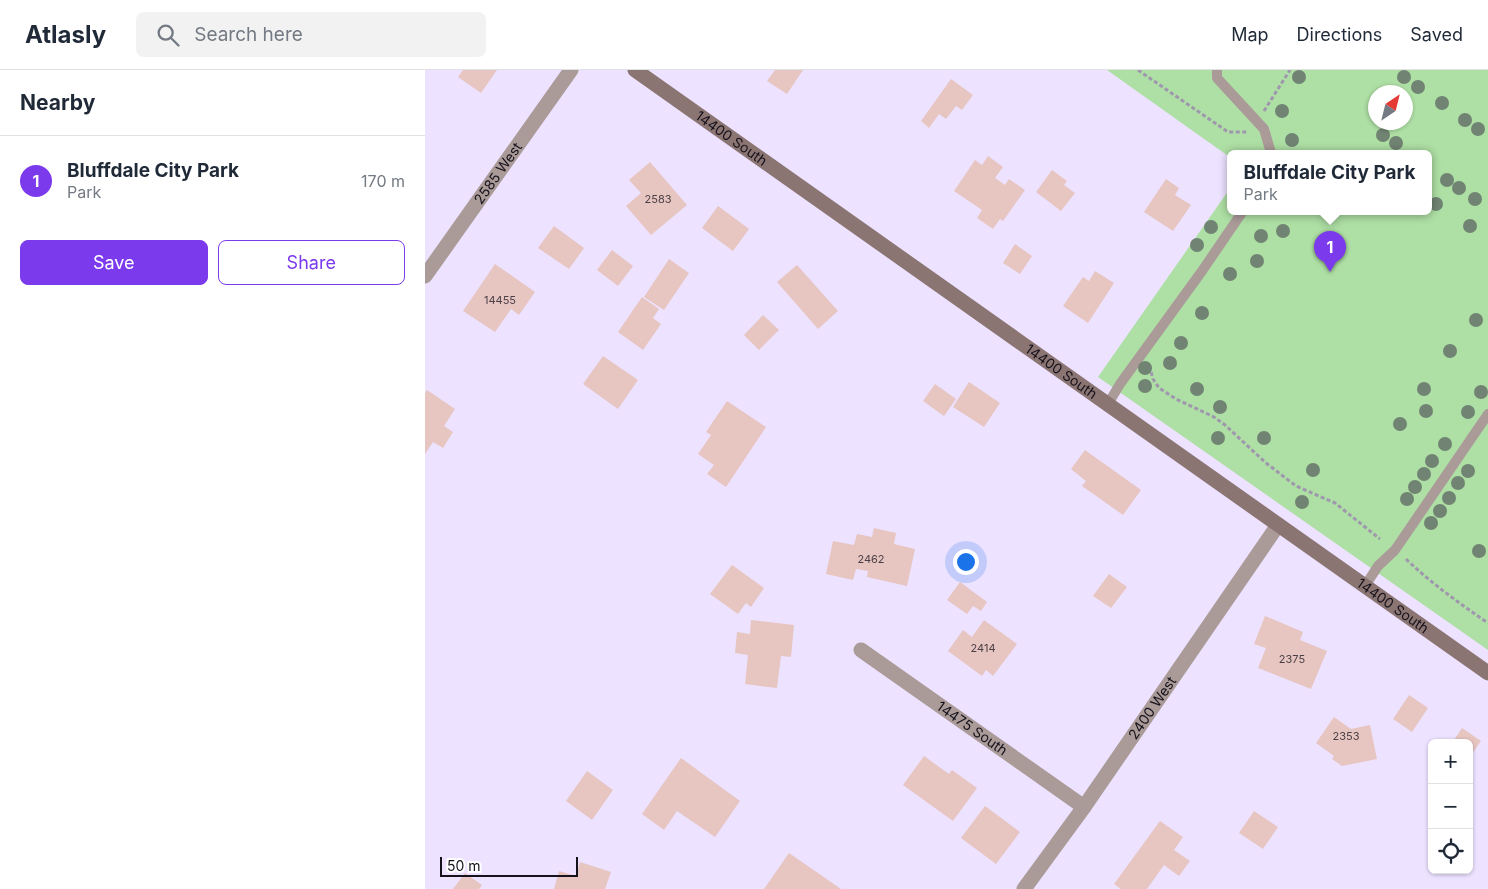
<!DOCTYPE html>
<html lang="en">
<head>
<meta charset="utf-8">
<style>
  :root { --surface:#fff; --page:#f2f2f3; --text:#1f2937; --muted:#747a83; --line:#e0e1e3; --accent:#7c3aed }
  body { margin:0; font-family:Inter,sans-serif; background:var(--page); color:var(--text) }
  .controls { position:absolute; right:15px; bottom:15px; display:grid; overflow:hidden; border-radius:8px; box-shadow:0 1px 4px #0004 }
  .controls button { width:45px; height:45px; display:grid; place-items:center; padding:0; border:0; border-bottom:1px solid var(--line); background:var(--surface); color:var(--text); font:25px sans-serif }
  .compass { position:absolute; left:943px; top:15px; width:45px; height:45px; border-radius:50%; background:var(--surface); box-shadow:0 1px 4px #0004; rotate:35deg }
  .scale { position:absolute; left:15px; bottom:12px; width:138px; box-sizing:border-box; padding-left:5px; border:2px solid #16121c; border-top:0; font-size:14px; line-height:18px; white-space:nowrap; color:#16121c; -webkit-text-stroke:4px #fff; paint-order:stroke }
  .you { position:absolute; left:540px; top:491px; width:18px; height:18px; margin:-12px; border:4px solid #fff; border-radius:50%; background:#1a73e8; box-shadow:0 0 0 8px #1a73e833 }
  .badge { display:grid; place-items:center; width:32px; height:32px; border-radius:50%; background:var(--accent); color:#fff; font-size:16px; font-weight:700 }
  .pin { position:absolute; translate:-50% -41px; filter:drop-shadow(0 1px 2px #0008) }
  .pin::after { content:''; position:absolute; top:26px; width:18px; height:15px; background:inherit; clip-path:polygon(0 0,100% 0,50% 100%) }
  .popup { position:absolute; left:802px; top:80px; width:205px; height:65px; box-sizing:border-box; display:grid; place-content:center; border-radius:8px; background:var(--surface); filter:drop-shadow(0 1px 4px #0005); font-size:16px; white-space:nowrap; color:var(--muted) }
  .popup b { font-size:19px; color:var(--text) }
  .popup::after { content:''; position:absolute; left:50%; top:100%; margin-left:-10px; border:10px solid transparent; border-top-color:var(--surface) }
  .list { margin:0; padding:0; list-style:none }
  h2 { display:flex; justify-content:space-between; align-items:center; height:65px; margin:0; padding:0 20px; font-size:21px }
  h2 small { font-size:16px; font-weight:400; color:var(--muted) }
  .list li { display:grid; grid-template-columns:32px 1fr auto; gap:15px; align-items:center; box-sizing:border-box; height:90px; padding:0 20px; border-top:1px solid var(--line) }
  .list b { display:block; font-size:19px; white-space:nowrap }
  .list p { margin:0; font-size:16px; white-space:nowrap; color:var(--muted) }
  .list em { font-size:16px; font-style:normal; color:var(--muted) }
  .actions { display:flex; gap:10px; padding:15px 20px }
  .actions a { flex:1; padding:11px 0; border:1px solid var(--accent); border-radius:8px; text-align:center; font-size:18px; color:var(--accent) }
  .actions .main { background:var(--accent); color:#fff }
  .icon { flex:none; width:28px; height:28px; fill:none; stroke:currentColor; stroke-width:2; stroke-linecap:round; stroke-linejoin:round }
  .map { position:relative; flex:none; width:1063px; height:819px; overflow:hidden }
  header { display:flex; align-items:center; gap:30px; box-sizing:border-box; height:70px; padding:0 25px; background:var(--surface); border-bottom:1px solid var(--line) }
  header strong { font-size:24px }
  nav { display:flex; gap:28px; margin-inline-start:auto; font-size:18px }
  .search { width:350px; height:45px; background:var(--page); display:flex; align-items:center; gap:12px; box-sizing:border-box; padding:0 18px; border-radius:8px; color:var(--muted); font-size:19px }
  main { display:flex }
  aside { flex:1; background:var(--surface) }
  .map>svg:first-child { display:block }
  .green { fill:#aedfa4; fill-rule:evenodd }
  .building { fill:#e7c5c1 }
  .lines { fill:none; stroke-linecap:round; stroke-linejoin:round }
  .path { stroke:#9f97ad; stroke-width:3; stroke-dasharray:4 2.5; stroke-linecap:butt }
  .service { stroke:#aa9b99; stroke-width:10 }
  .minor { stroke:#aa9b99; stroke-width:15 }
  .secondary { stroke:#8b7573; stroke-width:15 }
  .tree { fill:#718473 }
  .labels { text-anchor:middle; stroke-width:5; stroke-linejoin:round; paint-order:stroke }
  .number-label { font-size:11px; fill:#4a3f45 }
  .street-label { font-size:14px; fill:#16121c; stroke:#fff }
</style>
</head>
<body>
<header>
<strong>Atlasly</strong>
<div class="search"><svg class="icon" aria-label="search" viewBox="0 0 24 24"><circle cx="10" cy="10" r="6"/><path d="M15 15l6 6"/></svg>Search here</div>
<nav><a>Map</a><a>Directions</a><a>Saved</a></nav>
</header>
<main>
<aside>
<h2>Nearby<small></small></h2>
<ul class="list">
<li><span class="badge">1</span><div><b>Bluffdale City Park</b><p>Park</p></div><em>170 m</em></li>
</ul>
<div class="actions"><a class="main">Save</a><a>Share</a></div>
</aside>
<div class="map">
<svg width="1063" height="819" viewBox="0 0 1063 819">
  <rect width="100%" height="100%" fill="#ede2ff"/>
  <!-- green -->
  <path class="green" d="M682 0H1063V580L673 307 806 117V141H1004V83H806V88ZM951 22H981V52H951Z"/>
  <!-- building -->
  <path class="building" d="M38 0H72L56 23 33 7Z
    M350 0H378L362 24 342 11Z
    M526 9 548 25 537 40 531 36 521 49 514 44 504 58 496 51Z
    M563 86 578 97 570 108 580 115 584 109 600 120 578 151 575 149 568 159 552 148 557 140 529 121 550 90 557 95Z
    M225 92 262 135 226 165 201 136 216 123 204 110Z
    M627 100 642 111 639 115 650 123 636 141 611 122Z
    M741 109 754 118 750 125 766 135 748 161 719 142Z
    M293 136 324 159 308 181 277 158Z
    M129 156 159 178 144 199 113 178Z
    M590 174 607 186 595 204 578 193Z
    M187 180 208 196 193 216 172 200Z
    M244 189 264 203 239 240 219 227Z
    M70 194 110 222 94 245 86 239 70 262 38 241Z
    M372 195 413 241 393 259 352 212Z
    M670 201 689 213 663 253 638 236 658 207 664 211Z
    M217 227 234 239 228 248 236 254 218 280 193 262Z
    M338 245 354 260 334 280 319 265Z
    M178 286 213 310 193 339 158 314Z
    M544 312 575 333 559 357 528 337Z
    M510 314 531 329 519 346 498 331Z
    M2 320 30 339 19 356 28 362 18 378 8 372 0 384V323Z
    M302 331 341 357 301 417 282 404 289 395 273 384 286 365 281 362Z
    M660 380 716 420 698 445 657 416 661 411 646 399Z
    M449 458 471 463 469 474 490 479 482 516 442 507 443 501 431 499 428 510 401 504 408 471 429 475 432 464 447 467Z
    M307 495 339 518 326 537 321 533 313 544 285 524Z
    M684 504 702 517 686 538 668 526Z
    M535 512 562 532 556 541 548 536 542 544 522 530Z
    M840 546 878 562 875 570 902 581 886 619 833 598 841 578 829 574Z
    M326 550 369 555 366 587 356 586 352 618 320 614 323 585 310 583 312 562 325 564Z
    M559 550 592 574 568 606 561 600 557 606 523 581 538 560 547 567Z
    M984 625 1003 638 987 662 968 649Z
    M909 647 926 659 945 655 952 689 917 696 907 689 909 686 891 673Z
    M1037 658 1056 671 1044 688V673H1027Z
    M499 686 524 704 527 700 552 718 528 751 478 715Z
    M256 688 315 731 290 767 252 741 239 760 217 744Z
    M162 701 188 720 167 750 141 731Z
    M560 736 595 762 571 794 536 768Z
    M829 741 853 757 838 779 814 763Z
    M735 751 758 767 749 780 765 791 754 806 739 795 722 819H696L689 814Z
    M364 783 416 819H339Z
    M155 792 186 802 180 819H129L134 801 151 806Z
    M40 803 57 815 54 819H28Z"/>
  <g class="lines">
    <!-- path -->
    <path class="path" d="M713 0 803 62H823
      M839 41 865 0
      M726 296 725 298 728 309 734 318 751 329 789 347 800 355 841 393 871 416 910 433 955 469
      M981 489C1007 514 1034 533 1063 553"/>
    <!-- service -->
    <path class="service" d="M792 0V8L839 59 846 83
      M683 334 695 314 777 201 818 141
      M940 516 953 496 970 480 1063 344"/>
    <!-- minor -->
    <g class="minor">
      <path id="s1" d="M0 206 146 0"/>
      <path id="s2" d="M436 580 659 737"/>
      <path id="s3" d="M599 819 659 737 853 455"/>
    </g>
    <!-- secondary -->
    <path class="secondary" id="s4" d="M210 0 1063 603"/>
  </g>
  <!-- trees -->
  <g class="tree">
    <circle cx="874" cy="7" r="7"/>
    <circle cx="979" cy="7" r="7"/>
    <circle cx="993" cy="17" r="7"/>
    <circle cx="1017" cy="33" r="7"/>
    <circle cx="857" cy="41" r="7"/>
    <circle cx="1040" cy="50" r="7"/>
    <circle cx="1053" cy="59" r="7"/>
    <circle cx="958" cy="65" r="7"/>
    <circle cx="867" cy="70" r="7"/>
    <circle cx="971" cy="73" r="7"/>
    <circle cx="1022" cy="110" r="7"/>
    <circle cx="1034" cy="118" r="7"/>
    <circle cx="1050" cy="129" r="7"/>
    <circle cx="1011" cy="134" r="7"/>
    <circle cx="1045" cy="156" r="7"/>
    <circle cx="786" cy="157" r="7"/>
    <circle cx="858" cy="161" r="7"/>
    <circle cx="836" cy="166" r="7"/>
    <circle cx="772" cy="175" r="7"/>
    <circle cx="832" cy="191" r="7"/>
    <circle cx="805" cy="204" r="7"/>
    <circle cx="777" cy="243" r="7"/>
    <circle cx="1051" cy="250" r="7"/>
    <circle cx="756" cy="273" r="7"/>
    <circle cx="1025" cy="281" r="7"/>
    <circle cx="745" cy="293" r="7"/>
    <circle cx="720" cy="298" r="7"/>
    <circle cx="720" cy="316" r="7"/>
    <circle cx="772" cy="319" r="7"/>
    <circle cx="999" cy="319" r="7"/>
    <circle cx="1056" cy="322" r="7"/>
    <circle cx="795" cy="337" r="7"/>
    <circle cx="1001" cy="341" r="7"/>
    <circle cx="1043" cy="342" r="7"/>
    <circle cx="975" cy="354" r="7"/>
    <circle cx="793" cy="368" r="7"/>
    <circle cx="839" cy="368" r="7"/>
    <circle cx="1020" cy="374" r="7"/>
    <circle cx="1007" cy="391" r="7"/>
    <circle cx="888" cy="400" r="7"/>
    <circle cx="1043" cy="401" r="7"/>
    <circle cx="999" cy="404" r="7"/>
    <circle cx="1033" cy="413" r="7"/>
    <circle cx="990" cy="417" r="7"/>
    <circle cx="1024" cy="428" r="7"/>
    <circle cx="982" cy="429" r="7"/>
    <circle cx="877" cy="432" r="7"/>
    <circle cx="1015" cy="441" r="7"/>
    <circle cx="1006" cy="453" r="7"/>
    <circle cx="1054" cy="481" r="7"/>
  </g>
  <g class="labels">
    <!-- number labels -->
    <g class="number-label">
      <text x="233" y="133">2583</text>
      <text x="75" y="234">14455</text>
      <text x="446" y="493">2462</text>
      <text x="558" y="582">2414</text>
      <text x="867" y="593">2375</text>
      <text x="921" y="670">2353</text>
    </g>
    <!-- street labels -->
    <g class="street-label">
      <text dy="5" stroke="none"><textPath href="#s4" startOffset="118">14400 South</textPath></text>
      <text dy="5" stroke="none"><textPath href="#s1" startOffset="126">2585 West</textPath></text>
      <text dy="5" stroke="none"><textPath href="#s4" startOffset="522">14400 South</textPath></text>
      <text dy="5" stroke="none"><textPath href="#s4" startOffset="928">14400 South</textPath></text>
      <text dy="5" stroke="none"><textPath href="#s3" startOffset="222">2400 West</textPath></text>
      <text dy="5" stroke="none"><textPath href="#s2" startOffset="136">14475 South</textPath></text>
    </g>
  </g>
</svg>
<div class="controls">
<button>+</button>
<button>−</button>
<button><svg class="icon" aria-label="locate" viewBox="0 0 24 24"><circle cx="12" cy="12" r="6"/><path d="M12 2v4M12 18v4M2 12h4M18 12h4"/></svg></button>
</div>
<svg class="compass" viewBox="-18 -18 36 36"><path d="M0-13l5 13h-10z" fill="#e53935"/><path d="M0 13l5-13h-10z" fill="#747a83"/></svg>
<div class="scale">50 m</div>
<div class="you"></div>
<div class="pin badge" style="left:905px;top:202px">1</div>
<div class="popup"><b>Bluffdale City Park</b>Park</div>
</div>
</main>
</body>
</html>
